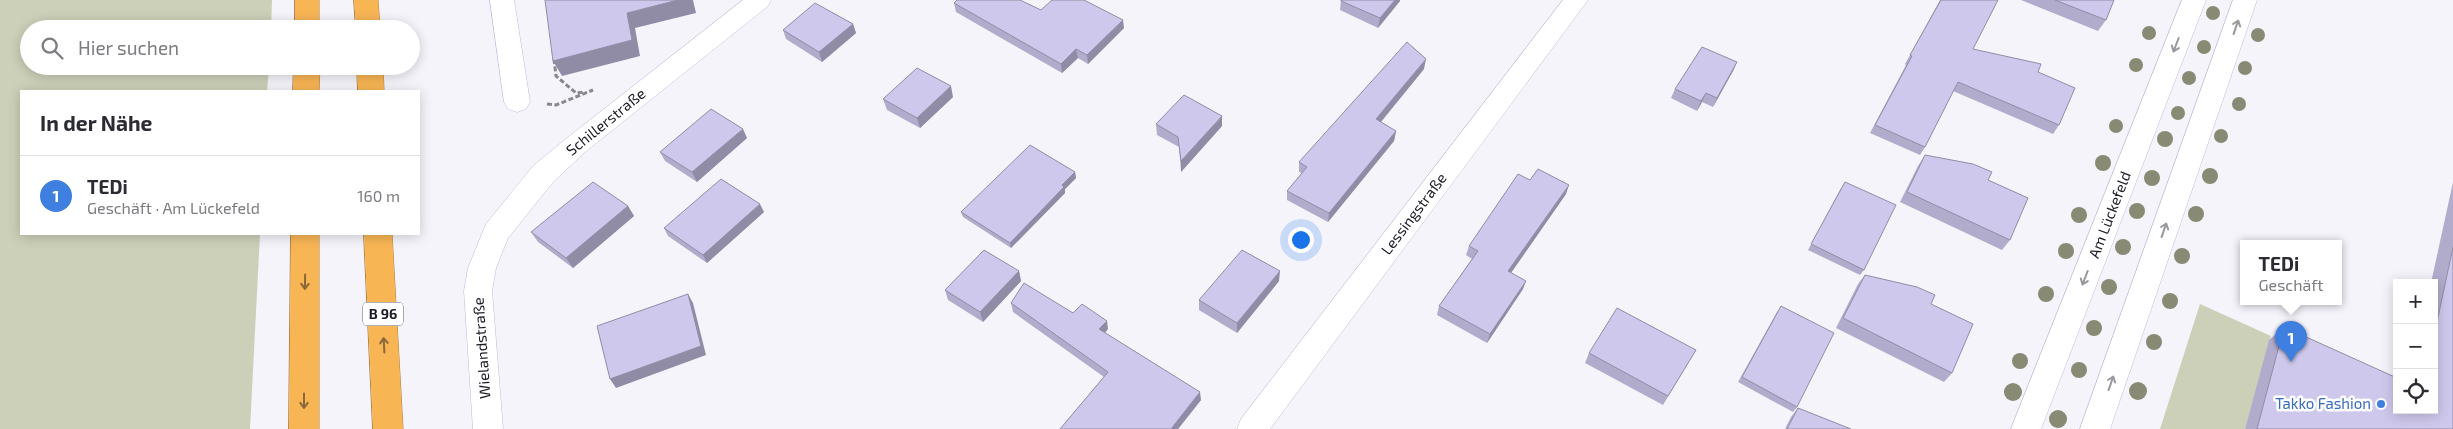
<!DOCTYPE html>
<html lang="de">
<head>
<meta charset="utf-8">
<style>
  :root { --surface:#fff; --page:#f7f7f7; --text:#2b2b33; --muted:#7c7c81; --line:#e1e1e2; --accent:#7c3aed }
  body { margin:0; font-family:"Exo 2",sans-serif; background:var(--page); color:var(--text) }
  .controls { position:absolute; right:15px; bottom:15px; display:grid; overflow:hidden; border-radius:0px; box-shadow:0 2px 12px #0003 }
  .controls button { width:45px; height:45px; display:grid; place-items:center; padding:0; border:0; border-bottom:1px solid var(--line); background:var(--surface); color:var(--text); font:25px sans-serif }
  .you { position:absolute; left:1300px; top:239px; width:18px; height:18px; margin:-12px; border:4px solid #fff; border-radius:50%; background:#1a73e8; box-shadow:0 0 0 8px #1a73e833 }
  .badge { display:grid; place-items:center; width:32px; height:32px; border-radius:50%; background:var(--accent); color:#fff; font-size:16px; font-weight:700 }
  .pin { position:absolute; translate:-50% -41px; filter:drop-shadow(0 1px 2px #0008) }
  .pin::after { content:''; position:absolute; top:26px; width:18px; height:15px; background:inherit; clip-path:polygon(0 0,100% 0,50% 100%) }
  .popup { position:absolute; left:2240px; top:240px; width:102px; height:65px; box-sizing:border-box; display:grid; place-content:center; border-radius:0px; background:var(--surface); filter:drop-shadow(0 1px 4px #0005); font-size:16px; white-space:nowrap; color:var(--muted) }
  .popup b { font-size:19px; color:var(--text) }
  .popup::after { content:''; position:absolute; left:50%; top:100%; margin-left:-10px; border:10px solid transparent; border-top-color:var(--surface) }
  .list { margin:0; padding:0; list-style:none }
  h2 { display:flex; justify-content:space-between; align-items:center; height:65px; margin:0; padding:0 20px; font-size:21px }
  h2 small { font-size:16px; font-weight:400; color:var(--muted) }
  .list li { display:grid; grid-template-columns:32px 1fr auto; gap:15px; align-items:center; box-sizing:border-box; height:80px; padding:0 20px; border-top:1px solid var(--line) }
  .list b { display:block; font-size:19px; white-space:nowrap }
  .list p { margin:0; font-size:16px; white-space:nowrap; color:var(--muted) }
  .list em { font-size:16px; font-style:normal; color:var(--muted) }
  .icon { flex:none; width:28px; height:28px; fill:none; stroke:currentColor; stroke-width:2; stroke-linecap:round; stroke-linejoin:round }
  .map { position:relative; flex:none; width:2453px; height:429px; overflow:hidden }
  .search { position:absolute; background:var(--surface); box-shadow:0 2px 12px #0003; left:20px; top:20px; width:400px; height:55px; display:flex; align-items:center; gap:12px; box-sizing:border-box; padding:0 18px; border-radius:28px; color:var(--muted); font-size:19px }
  .panel { position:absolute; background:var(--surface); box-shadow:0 2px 12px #0003; left:20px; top:90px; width:400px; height:145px; border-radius:0px }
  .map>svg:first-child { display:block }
  .green { fill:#ccd0b8 }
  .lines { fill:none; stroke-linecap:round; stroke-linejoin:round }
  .minor-casing { stroke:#c0bada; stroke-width:1 }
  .highway-casing { stroke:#ab7f44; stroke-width:1 }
  .path { stroke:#898891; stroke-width:3; stroke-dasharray:5 2.5; stroke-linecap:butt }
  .minor { fill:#fff; fill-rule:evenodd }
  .highway { fill:#f8b554; fill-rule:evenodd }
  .tree { fill:#888a74 }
  .wall { fill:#b2accc }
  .shaded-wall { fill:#918ca6 }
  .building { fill:#cfc8ed; stroke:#918ca6 }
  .oneway { stroke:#99989d }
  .oneway2 { stroke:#8a683c }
  .shop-dot { fill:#3f7fe0; stroke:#fff; stroke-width:2 }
  .labels { text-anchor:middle; stroke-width:5; stroke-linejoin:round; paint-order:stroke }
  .shield { fill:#fff; stroke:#605f66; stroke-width:1 }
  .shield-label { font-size:14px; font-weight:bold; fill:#1c1a25 }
  .street-label { font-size:15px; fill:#1c1a25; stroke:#fff }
  .shop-label { font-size:15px; fill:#366cbe; stroke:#fff; text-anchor:end }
</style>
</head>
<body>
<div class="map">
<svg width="2453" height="429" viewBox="0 0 2453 429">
  <rect width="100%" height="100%" fill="#f5f4fb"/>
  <!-- green -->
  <path class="green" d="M0 0H272L271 29H29V66H269L267 91H21V234H260L250 429H0Z
    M2200 304 2271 336 2245 429H2160Z"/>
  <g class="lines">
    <defs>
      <path id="minor" d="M490 0H514L530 102 526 109 517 112 508 109 504 102Z
        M743 0H771L768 6 585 152 553 182 508 238 496 268 492 291 503 429H473L464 291 468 268 486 224 533 166 567 138Z
        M1563 0H1588L1270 429H1237L1241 419Z
        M2182 0H2206L2041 429H2011Z
        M2233 0H2257L2110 429H2080Z"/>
      <path id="highway" d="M295 0H319V29H295Z
        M354 0H378L380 29H356Z
        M294 66H320L319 91H293Z
        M357 66H383L384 91H358Z
        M291 234H319V429H289Z
        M364 234H392L403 429H373Z"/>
    </defs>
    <!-- minor casing -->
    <use href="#minor" class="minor-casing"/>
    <!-- highway casing -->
    <use href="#highway" class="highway-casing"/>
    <!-- path -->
    <path class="path" d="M554 59 556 76 576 93 584 92
      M547 104 556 105 593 90"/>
    <!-- minor -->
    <use href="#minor" class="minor"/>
    <!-- highway -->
    <use href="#highway" class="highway"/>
  </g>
  <!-- trees -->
  <g class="tree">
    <circle cx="2213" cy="13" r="7"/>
    <circle cx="2149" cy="33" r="7"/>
    <circle cx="2258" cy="35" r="7"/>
    <circle cx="2204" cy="47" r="7"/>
    <circle cx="2136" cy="65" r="7"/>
    <circle cx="2245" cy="68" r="7"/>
    <circle cx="2189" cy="78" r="7"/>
    <circle cx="2239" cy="104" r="7"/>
    <circle cx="2178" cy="113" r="7"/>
    <circle cx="2116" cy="126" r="7"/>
    <circle cx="2221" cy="136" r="7"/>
    <circle cx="2165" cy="139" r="8"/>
    <circle cx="2103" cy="163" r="8"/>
    <circle cx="2210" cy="176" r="8"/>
    <circle cx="2152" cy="178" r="8"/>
    <circle cx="2137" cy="211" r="8"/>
    <circle cx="2196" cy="214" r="8"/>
    <circle cx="2079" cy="215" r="8"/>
    <circle cx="2123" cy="247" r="8"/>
    <circle cx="2066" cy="251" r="8"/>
    <circle cx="2182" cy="256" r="8"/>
    <circle cx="2109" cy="287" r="8"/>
    <circle cx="2046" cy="294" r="8"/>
    <circle cx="2170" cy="301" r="8"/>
    <circle cx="2094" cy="328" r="8"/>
    <circle cx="2154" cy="342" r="8"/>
    <circle cx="2020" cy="361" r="8"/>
    <circle cx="2079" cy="370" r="8"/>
    <circle cx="2138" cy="391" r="9"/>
    <circle cx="2013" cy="392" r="9"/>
    <circle cx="2058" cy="419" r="9"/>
  </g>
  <!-- wall -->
  <path class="wall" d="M1341 0H1400V1L1378 28 1340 10Z
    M1940 0 1973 49 2038 72 2059 125 2053 134 1953 91 1925 147 1920 155 1870 133 1906 65 1905 64Z
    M2021 0H2114L2106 20 2098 31Z
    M954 3 1041 10 1124 28 1088 64 1078 58 1062 73 956 12Z
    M853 24 856 33 822 62 786 39 783 30Z
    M1737 62 1733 71 1713 107 1702 102 1697 111 1671 98 1675 89Z
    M1424 69 1381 122 1396 131 1394 141 1328 222 1287 200V191L1302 173 1299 172V162Z
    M953 97 920 128 887 110 883 99Z
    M1156 124 1222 126 1181 172 1179 147 1157 135Z
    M747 138 697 182 665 161 660 152Z
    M1925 155 1988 180 2010 240 2002 250 1900 202 1918 166Z
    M1075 172 1076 178 1065 189V193L1011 248 963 217 961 212Z
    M1530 180 1566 194 1511 273 1523 289 1487 343 1437 315 1439 306 1472 259 1466 255 1469 246Z
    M2453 182V429H2245L2269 340 2284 327 2434 410V283H2431Z
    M1841 188 1864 270 1860 275 1808 250Z
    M628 206 634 216 573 268 538 242 531 232Z
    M764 212 707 263 668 236 664 228Z
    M1019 271 1021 281 983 322 948 300 945 290Z
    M1865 275 1931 304 1952 373 1944 382 1836 328 1858 284Z
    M1279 281 1237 333 1199 310V300Z
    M1011 303 1073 313 1108 329 1105 333 1201 400 1178 429H1060L1104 377 1013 312Z
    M1777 312 1797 407 1793 412 1738 382Z
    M1696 350 1663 405 1585 363 1589 353Z
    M1798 408 1851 429H1785L1791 417Z"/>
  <!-- shaded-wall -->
  <path class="shaded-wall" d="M678 0H693L696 13 635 28 640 56 562 76 553 61 627 13Z
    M1395 0H1400V1L1378 28 1380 18Z
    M1123 20 1124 28 1088 64 1087 55Z
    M853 24 856 33 822 62 819 52Z
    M1076 49 1078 58 1062 73 1061 64Z
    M1426 59 1424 69 1375 129 1376 119Z
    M1737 62 1733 71 1713 107 1717 98Z
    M951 86 953 97 920 128 917 118Z
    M1706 93 1702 102 1697 111 1701 101Z
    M1222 116V126L1181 172V161Z
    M743 129 747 138 697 182 692 172Z
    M1396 131 1394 141 1328 222 1329 213Z
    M1075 172 1076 178 1065 189V193L1011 248 1010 243 1062 185Z
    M1569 185 1566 194 1506 280 1508 271Z
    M760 204 764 212 707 263 703 255Z
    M628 206 634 216 573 268 566 258Z
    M1019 271 1021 281 983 322 980 312Z
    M1280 271 1279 281 1237 333V323Z
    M1526 281 1523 289 1487 343 1490 334Z
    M688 294 693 303 706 355 616 388 610 379Z
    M1107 321 1108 329 1100 338 1099 329Z
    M1200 392 1201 400 1178 429H1171Z"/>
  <!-- building -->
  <path class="building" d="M545 0H678L627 13 632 40 553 61Z
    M957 0H1020L1041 10 1052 0H1084L1123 20 1087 55 1076 49 1061 64 954 3Z
    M1341 0H1395L1380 18 1341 1Z
    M1941 0H1998L1973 49 2041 64 2038 72 2075 88 2059 125 1958 82 1925 147 1875 125 1912 56 1910 55Z
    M2055 0H2114L2106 20Z
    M815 3 853 24 819 52 783 30Z
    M1407 42 1426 59 1376 119 1396 131 1329 213 1287 191 1307 167 1299 162Z
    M1702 47 1737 62 1717 98 1706 93 1701 101 1675 89Z
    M917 68 951 86 917 118 883 99Z
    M1184 95 1222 116 1181 161 1178 137 1156 124Z
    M711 109 743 129 692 172 660 152Z
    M1030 145 1075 172 1062 185 1064 187 1010 243 961 212Z
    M1925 155 1973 164 1992 172 1988 180 2028 198 2010 240 1907 192Z
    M1538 169 1569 185 1508 271 1526 281 1490 334 1439 306 1478 251 1469 246 1518 174 1530 180Z
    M721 179 760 204 703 255 664 228Z
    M593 182 628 206 566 258 531 232Z
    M1845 182 1896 205 1864 270 1811 244Z
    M2453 247V429H2257L2284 327 2397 378V410H2434V336Z
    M984 250 1019 271 980 312 945 290Z
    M1242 250 1280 271 1237 323 1199 300Z
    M1865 275 1917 287 1935 295 1931 304 1973 324 1952 373 1843 318Z
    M1024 283 1073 313 1082 304 1107 321 1099 329 1200 392 1171 429H1060L1108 372 1011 303Z
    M688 294 701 346 610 379 597 326Z
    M1781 306 1834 333 1797 407 1742 377Z
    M1617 308 1696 350 1668 396 1589 353Z
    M1798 408 1851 429H1787Z"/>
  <!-- one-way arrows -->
  <defs><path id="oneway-shaft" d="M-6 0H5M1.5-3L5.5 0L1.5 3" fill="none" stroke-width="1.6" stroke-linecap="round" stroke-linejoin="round" transform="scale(1.25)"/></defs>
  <g class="oneway">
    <use href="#oneway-shaft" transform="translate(2236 27) rotate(-71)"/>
    <use href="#oneway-shaft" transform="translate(2176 45) rotate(111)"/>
    <use href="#oneway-shaft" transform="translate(2164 230) rotate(-71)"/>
    <use href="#oneway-shaft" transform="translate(2085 278) rotate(111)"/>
    <use href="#oneway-shaft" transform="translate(2111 383) rotate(-71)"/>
  </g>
  <g class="oneway2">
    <use href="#oneway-shaft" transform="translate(305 282) rotate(91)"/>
    <use href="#oneway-shaft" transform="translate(384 345) rotate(-93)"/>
    <use href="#oneway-shaft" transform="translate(304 401) rotate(90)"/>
  </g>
  <!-- markers -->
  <circle class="shop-dot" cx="2381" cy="404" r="5"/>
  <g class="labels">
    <!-- shield labels -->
    <rect class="shield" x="363" y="302.5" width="40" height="23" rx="4"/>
    <g class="shield-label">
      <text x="383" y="319">B 96</text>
    </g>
    <!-- street labels -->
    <g class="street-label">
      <text transform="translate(606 122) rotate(-39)" y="5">Schillerstraße</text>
      <text transform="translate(1414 214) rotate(-53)" y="5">Lessingstraße</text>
      <text transform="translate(2110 215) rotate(-69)" y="5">Am Lückefeld</text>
      <text transform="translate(482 348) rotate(-94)" y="5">Wielandstraße</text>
    </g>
    <!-- shop labels -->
    <g class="shop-label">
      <text x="2371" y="409">Takko Fashion</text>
    </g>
  </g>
</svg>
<div class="controls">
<button>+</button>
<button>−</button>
<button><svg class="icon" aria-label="locate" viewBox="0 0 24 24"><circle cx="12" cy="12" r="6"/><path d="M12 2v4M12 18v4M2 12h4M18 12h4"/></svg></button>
</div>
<div class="you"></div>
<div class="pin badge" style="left:2291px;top:362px;background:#3f7fe0">1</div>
<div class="popup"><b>TEDi</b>Geschäft</div>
<div class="search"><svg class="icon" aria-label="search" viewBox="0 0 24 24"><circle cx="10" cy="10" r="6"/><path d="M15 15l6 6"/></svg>Hier suchen</div>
<section class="panel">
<h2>In der Nähe<small></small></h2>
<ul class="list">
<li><span class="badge" style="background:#3f7fe0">1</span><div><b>TEDi</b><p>Geschäft · Am Lückefeld</p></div><em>160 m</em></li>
</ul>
</section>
</div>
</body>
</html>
